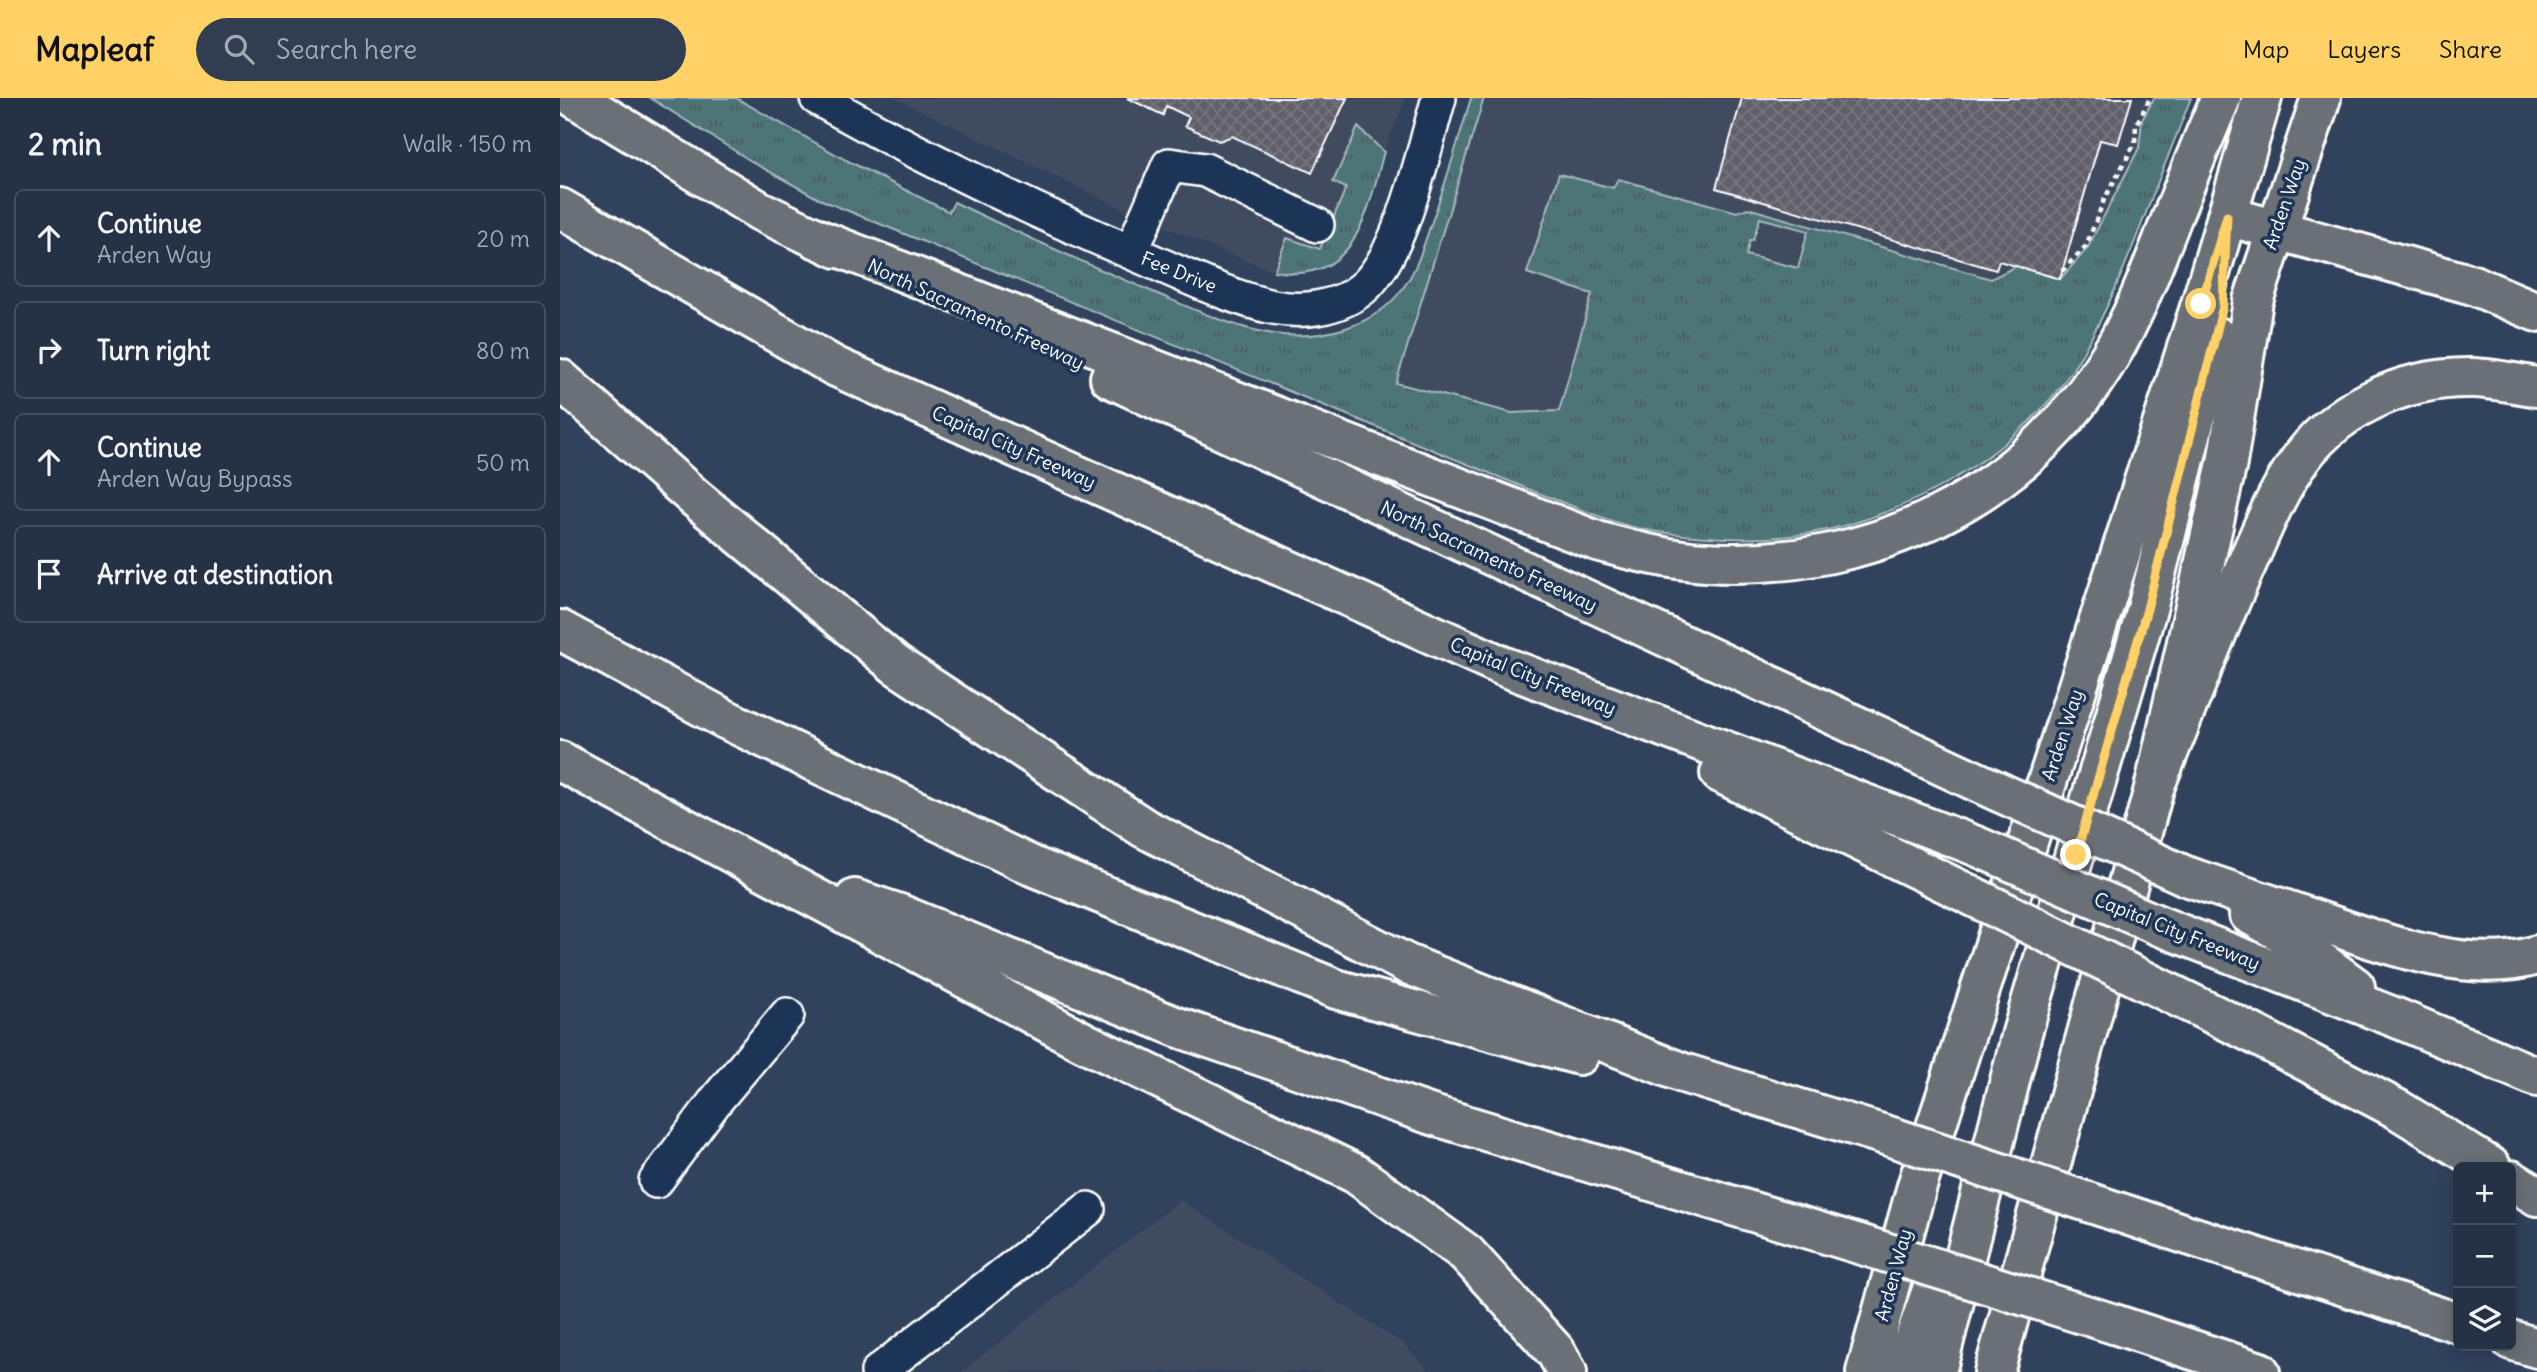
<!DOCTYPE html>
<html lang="en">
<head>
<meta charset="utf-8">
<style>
  :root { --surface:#253246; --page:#313e51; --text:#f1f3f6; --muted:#a3aab3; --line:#424d5f; --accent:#ffd166 }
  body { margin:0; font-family:Delius,sans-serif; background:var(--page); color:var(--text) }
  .controls { position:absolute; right:21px; bottom:21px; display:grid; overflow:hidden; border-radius:10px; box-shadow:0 4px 18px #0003 }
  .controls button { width:63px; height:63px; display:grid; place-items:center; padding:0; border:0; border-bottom:2px solid var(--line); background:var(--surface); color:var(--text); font:35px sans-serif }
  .stop { position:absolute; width:21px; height:21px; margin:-16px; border:5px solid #ffd166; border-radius:50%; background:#fff }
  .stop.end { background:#ffd166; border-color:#fff; box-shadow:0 2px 7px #0008 }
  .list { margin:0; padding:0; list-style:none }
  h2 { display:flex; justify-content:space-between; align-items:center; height:91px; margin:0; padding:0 28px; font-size:30px }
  h2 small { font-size:23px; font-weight:400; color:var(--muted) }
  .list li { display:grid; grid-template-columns:46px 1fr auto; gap:21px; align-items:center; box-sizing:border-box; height:98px; margin:0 14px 14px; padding:0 14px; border:2px solid var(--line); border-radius:10px }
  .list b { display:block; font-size:26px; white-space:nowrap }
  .list p { margin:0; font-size:23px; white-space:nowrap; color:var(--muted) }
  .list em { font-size:23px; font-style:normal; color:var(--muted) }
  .icon { flex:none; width:38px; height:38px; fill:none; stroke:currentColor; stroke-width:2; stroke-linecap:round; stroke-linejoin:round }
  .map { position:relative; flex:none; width:1977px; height:1274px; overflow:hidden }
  header { display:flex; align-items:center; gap:42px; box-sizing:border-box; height:98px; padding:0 35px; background:var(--accent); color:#111 }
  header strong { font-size:33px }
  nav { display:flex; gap:38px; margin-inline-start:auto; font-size:24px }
  .search { width:490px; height:63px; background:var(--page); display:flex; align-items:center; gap:18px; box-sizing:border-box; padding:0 24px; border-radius:38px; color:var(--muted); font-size:26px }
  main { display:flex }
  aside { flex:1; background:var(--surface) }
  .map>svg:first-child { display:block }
  .built { fill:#3f4b61 }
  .grass { fill:url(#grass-tufts); stroke:#a6babc; stroke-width:2; fill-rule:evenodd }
  .building { fill:url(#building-cross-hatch); stroke:#fff; stroke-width:2 }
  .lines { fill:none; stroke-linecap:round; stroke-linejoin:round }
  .minor-casing { stroke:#fff; stroke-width:38 }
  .major-casing { stroke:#fff; stroke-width:44 }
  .highway-casing { stroke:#fff; stroke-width:44 }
  .path { stroke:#fff; stroke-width:4.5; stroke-dasharray:5 5; stroke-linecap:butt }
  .minor { stroke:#1d3557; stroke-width:33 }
  .major { stroke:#6b6f75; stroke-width:38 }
  .highway { stroke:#6b6f75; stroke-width:38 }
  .highway-bridge-casing { stroke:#fff; stroke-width:44; stroke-linecap:butt }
  .highway-bridge { stroke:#6b6f75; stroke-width:38 }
  .route { stroke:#ffd166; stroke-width:9 }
  .labels { text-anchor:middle; stroke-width:7; stroke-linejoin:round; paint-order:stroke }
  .street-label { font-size:19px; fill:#fff; stroke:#1d3557 }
</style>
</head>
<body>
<header>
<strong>Mapleaf</strong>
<div class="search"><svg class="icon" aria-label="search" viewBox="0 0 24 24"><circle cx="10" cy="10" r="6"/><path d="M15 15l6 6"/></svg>Search here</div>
<nav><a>Map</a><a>Layers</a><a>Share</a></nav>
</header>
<main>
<aside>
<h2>2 min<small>Walk · 150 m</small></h2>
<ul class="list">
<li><svg class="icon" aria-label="ahead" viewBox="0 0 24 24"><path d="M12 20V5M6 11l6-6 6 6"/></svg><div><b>Continue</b><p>Arden Way</p></div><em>20 m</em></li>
<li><svg class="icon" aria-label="right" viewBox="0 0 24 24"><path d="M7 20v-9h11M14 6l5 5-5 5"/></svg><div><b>Turn right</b></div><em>80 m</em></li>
<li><svg class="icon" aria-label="ahead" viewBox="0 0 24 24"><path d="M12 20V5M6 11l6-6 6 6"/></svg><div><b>Continue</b><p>Arden Way Bypass</p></div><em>50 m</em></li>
<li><svg class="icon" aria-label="arrive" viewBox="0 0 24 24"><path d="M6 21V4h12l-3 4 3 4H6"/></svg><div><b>Arrive at destination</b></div></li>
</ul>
</aside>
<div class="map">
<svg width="1977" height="1274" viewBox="0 0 1977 1274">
  <defs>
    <pattern id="grass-tufts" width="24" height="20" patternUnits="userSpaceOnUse" patternTransform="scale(1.75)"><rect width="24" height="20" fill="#4d7578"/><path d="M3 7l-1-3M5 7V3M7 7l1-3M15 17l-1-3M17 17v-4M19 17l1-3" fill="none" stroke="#4c5c5e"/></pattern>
    <pattern id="building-cross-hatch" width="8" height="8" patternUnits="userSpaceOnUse" patternTransform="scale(1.75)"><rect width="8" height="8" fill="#605f6a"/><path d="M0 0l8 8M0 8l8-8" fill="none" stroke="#787780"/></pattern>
  </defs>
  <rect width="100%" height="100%" fill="#31425d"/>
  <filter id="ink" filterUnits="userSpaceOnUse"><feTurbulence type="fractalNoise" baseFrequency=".0143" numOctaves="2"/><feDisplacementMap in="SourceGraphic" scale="14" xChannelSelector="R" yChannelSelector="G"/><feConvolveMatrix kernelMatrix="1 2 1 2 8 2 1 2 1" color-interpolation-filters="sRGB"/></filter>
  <g filter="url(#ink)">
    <!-- built -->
    <path class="built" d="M335 0H846L824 54 803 124 792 148 768 169 738 176 714 173 664 154 552 106Z
      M924 0H1631L1553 199 968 327 836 285Z
      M620 1102 844 1246 870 1274H401Z"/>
    <!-- grass -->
    <path class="grass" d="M90 0H176L286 62 389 114 394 104C460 136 526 166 593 194 631 210 673 230 714 236 759 242 815 230 843 190 856 173 862 152 869 132 885 88 898 44 911 0H924L836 285 952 315 999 313 1032 196 967 175 999 76 1053 90 1058 81 1177 114 1188 110 1431 181 1456 168 1500 181 1527 151 1579 50 1582 22 1594 0H1631C1614 44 1596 88 1579 133 1560 181 1541 227 1513 271 1455 360 1335 427 1230 438 1186 443 1142 440 1098 434 1055 428 1014 408 973 393L259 101 199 68ZM1200 120 1248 133 1238 170 1186 157 1190 142H1193Z
      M798 29 824 54C807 114 796 189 714 173L727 140 760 151 786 90 773 84Z"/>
    <!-- building -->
    <path class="building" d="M567 0H787L752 75 672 38 659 43 625 28 629 19 606 8 603 17Z
      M1182 0H1572L1558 46 1540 42 1500 181 1439 163 1436 172 1156 90Z"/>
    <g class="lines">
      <defs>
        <path id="minor" d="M257 0C361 59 470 111 580 158 620 175 670 200 713 209 744 215 779 210 803 190 842 157 864 50 879 0
          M571 154 609 67 645 72 757 127
          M96 1083 157 1001 227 917
          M318 1274 528 1111"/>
        <path id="major" d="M1306 1274 1357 1088 1641 206 1702 0
          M1343 1274 1378 1175
          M1376 1274 1462 935 1587 511 1656 238
          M1434 1274 1595 687 1667 365 1693 203 1761 0"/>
        <path id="highway" d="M15 0 200 113 277 150
          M0 110 274 268 945 569 1416 748
          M1667 118 1913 187 1977 214
          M255 140 1037 443C1073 453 1109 462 1146 464 1310 474 1465 400 1550 258 1573 220 1589 178 1605 137 1623 91 1641 45 1661 0
          M550 280 1439 694
          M0 281 134 399 336 567 584 730 847 866 1123 975 1335 1040
          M0 532 165 621 472 768 776 891 1019 957
          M0 663 524 944 796 1076 906 1155 996 1254 1007 1274
          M1160 675 1404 794
          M1595 687C1624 617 1651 546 1682 476 1698 442 1712 404 1733 372 1771 311 1844 278 1914 280 1935 281 1956 285 1977 289
          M1626 778C1668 792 1711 807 1753 821 1818 843 1908 879 1977 857
          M295 801 340 816 617 929 869 1016 1299 1146
          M1689 816 1721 834 1795 889
          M1600 828 1839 921 1977 979
          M1585 883 1692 935 1837 1011 1931 1069
          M1951 1082 1977 1098
          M1582 1122 1898 1225
          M1554 1226 1700 1274
          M1951 1242 1977 1250"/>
      </defs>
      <!-- minor casing -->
      <use href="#minor" class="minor-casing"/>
      <!-- major casing -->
      <use href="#major" class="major-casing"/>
      <!-- highway casing -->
      <use href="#highway" class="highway-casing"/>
      <!-- path -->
      <path class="path" d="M1502 173 1526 148 1544 102 1575 45 1576 27 1590 0"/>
      <!-- minor -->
      <use href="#minor" class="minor"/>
      <!-- major -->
      <use href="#major" class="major"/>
      <!-- highway -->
      <use href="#highway" class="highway"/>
      <defs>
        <path id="highway-bridge" d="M1439 694 1626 778
          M1416 748 1600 828
          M1404 794 1585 883
          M1335 1040 1582 1122
          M1299 1146 1554 1226"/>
      </defs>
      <!-- highway-bridge casing -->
      <use href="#highway-bridge" class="highway-bridge-casing"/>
      <!-- highway-bridge -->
      <use href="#highway-bridge" class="highway-bridge"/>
    </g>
  </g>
  <g class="lines" filter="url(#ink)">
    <!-- route -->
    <path class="route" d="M1516 757 1587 511 1663 208 1667 118 1641 206"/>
  </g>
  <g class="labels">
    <!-- street labels -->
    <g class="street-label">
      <text transform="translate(1724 106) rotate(-71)" y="7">Arden Way</text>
      <text transform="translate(619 174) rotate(22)" y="7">Fee Drive</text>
      <text transform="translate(416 216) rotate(25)" y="7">North Sacramento Freeway</text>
      <text transform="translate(454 349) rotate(24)" y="7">Capital City Freeway</text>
      <text transform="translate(929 458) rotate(25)" y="7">North Sacramento Freeway</text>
      <text transform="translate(973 578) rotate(22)" y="7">Capital City Freeway</text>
      <text transform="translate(1502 637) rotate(-72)" y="7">Arden Way</text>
      <text transform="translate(1617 833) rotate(22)" y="7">Capital City Freeway</text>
      <text transform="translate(1333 1177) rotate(-75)" y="7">Arden Way</text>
    </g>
  </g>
</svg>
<div class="controls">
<button>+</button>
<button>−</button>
<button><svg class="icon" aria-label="layers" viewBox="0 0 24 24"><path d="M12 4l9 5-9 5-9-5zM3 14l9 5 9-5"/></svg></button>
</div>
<div class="stop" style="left:1641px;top:206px"></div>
<div class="stop end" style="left:1516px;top:757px"></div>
</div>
</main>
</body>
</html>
